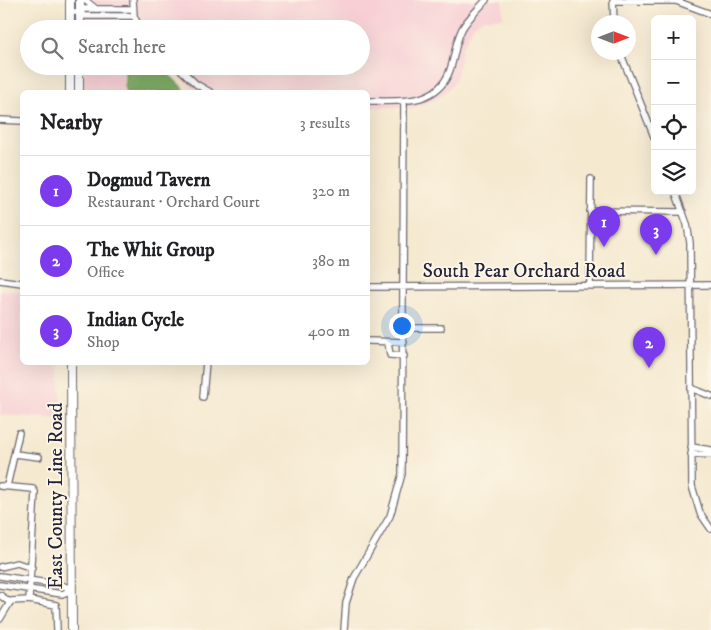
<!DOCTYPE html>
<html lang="en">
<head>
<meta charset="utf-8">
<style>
  :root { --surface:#fff; --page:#f2f2f2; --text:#202124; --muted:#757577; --line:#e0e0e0; --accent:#7c3aed }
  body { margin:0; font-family:"IM FELL DW Pica",serif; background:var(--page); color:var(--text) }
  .controls { position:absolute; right:15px; top:15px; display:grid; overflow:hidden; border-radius:8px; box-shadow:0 5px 20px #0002 }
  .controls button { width:45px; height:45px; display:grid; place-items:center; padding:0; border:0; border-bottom:1px solid var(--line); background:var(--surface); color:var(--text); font:25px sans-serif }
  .compass { position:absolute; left:591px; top:15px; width:45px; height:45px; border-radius:50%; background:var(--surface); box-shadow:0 5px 20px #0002; rotate:90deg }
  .you { position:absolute; left:401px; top:325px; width:18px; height:18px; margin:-12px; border:4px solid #fff; border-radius:50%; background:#1a73e8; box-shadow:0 0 0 8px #1a73e833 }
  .badge { display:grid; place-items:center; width:32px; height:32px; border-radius:50%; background:var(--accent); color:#fff; font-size:16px; font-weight:700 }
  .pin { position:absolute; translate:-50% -41px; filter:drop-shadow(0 1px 2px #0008) }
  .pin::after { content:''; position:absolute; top:26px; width:18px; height:15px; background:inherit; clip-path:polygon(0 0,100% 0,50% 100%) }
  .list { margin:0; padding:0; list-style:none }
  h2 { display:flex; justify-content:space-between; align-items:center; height:65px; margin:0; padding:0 20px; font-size:21px }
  h2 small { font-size:16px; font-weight:400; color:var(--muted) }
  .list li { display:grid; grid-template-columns:32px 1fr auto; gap:15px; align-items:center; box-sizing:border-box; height:70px; padding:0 20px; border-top:1px solid var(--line) }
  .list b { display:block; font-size:19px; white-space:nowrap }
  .list p { margin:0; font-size:16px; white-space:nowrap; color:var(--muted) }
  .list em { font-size:16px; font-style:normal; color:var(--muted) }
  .icon { flex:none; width:28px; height:28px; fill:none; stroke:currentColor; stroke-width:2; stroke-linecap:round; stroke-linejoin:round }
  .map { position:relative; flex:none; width:711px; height:630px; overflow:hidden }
  .search { position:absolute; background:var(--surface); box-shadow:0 5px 20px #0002; left:20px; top:20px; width:350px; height:55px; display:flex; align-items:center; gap:12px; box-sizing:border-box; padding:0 18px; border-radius:28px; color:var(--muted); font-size:19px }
  .panel { position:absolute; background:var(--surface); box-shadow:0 5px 20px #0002; left:20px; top:90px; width:350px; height:275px; border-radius:8px }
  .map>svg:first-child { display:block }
  .built { fill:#f7cfd5 }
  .forest { fill:#7fac66; stroke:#506750 }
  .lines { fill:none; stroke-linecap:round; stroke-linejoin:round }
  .minor-casing { stroke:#6c686f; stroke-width:8 }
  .major-casing { stroke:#6c686f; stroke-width:10 }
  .minor { stroke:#fff; stroke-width:5.5 }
  .major { stroke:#fff; stroke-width:8 }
  .labels { text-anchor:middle; stroke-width:4; stroke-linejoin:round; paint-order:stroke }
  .street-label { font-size:20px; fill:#22223b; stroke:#fcf5e5 }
</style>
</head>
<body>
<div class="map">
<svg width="711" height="630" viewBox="0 0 711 630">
  <rect width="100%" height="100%" fill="#fcf5e5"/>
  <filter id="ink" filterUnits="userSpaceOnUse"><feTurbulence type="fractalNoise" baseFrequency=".02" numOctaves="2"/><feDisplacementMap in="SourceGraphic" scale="10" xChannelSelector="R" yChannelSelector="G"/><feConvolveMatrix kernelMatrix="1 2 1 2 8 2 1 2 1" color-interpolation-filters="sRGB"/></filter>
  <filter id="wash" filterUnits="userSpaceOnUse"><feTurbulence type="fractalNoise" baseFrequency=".0096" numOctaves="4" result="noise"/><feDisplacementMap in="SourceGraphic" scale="20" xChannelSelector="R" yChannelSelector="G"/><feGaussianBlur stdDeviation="1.12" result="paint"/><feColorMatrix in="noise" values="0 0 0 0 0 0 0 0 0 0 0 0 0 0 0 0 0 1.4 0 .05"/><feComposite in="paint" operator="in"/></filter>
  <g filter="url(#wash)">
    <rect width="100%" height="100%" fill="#f5e9d0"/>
    <!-- built -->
    <path class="built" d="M85 0H503V18H483L474 25 462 48 457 74 452 85 439 98 412 108 368 107V92H197L169 66H361V29H85Z
      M84 66H123V92H83Z
      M0 290 22 292V362L60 363 61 419 0 415Z"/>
    <!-- forest -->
    <path class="forest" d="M125 66H160L187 92H125Z"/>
  </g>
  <g filter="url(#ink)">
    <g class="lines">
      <defs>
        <path id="minor" d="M85 0 96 9
          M133 0 134 16 140 29
          M613 0 614 22
          M613 1H676L711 14
          M70 12H80L84 9H133
          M80 12 84 16H134
          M620 52 655 139
          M177 66 196 84 210 92
          M368 101C398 101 438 106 450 70 455 56 455 43 462 29 468 18 478 10 486 0
          M0 120 22 121
          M675 191 687 224 690 243 692 486 700 513 711 529
          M590 211 683 212
          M0 280 22 283
          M590 286 591 179
          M368 287 711 285
          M404 328H441
          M368 341 404 342
          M388 343 390 355 404 356
          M691 388 711 396
          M203 397 206 362
          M691 447 711 450
          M15 454 39 457
          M691 454 711 455
          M0 486 33 489 35 492 29 600
          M7 486 19 433
          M0 567 17 563 32 568
          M0 576 62 585 72 590
          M0 585 62 594 72 590
          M0 595 9 602
          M0 619 11 601 29 600 56 605 57 630
          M344 630 346 603 354 578 390 516 402 474 404 101"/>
        <path id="major" d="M80 0V29
          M70 29V0
          M70 92V66
          M79 92V66
          M71 362 72 630"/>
      </defs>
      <!-- minor casing -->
      <use href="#minor" class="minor-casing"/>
      <!-- major casing -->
      <use href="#major" class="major-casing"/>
      <!-- minor -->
      <use href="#minor" class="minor"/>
      <!-- major -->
      <use href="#major" class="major"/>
    </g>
  </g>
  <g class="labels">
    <!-- street labels -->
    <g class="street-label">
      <text x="524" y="277">South Pear Orchard Road</text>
      <text transform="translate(55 496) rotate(-90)" y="7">East County Line Road</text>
    </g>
  </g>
</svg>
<div class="controls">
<button>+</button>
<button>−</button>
<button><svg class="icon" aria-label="locate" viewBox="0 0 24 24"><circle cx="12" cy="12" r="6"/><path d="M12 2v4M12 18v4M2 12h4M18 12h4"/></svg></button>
<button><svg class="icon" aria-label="layers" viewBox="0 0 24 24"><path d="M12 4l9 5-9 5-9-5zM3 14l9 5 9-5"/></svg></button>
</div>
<svg class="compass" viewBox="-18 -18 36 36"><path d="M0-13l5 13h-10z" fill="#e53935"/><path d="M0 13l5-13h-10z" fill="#757577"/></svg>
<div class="you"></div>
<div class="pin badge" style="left:604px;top:247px">1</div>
<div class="pin badge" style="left:649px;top:368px">2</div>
<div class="pin badge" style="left:656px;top:255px">3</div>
<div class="search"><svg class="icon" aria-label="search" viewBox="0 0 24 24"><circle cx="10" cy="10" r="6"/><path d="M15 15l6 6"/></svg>Search here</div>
<section class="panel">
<h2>Nearby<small>3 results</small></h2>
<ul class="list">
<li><span class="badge">1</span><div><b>Dogmud Tavern</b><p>Restaurant · Orchard Court</p></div><em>320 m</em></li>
<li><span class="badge">2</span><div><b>The Whit Group</b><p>Office</p></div><em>380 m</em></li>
<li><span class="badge">3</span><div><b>Indian Cycle</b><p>Shop</p></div><em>400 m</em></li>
</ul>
</section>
</div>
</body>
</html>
